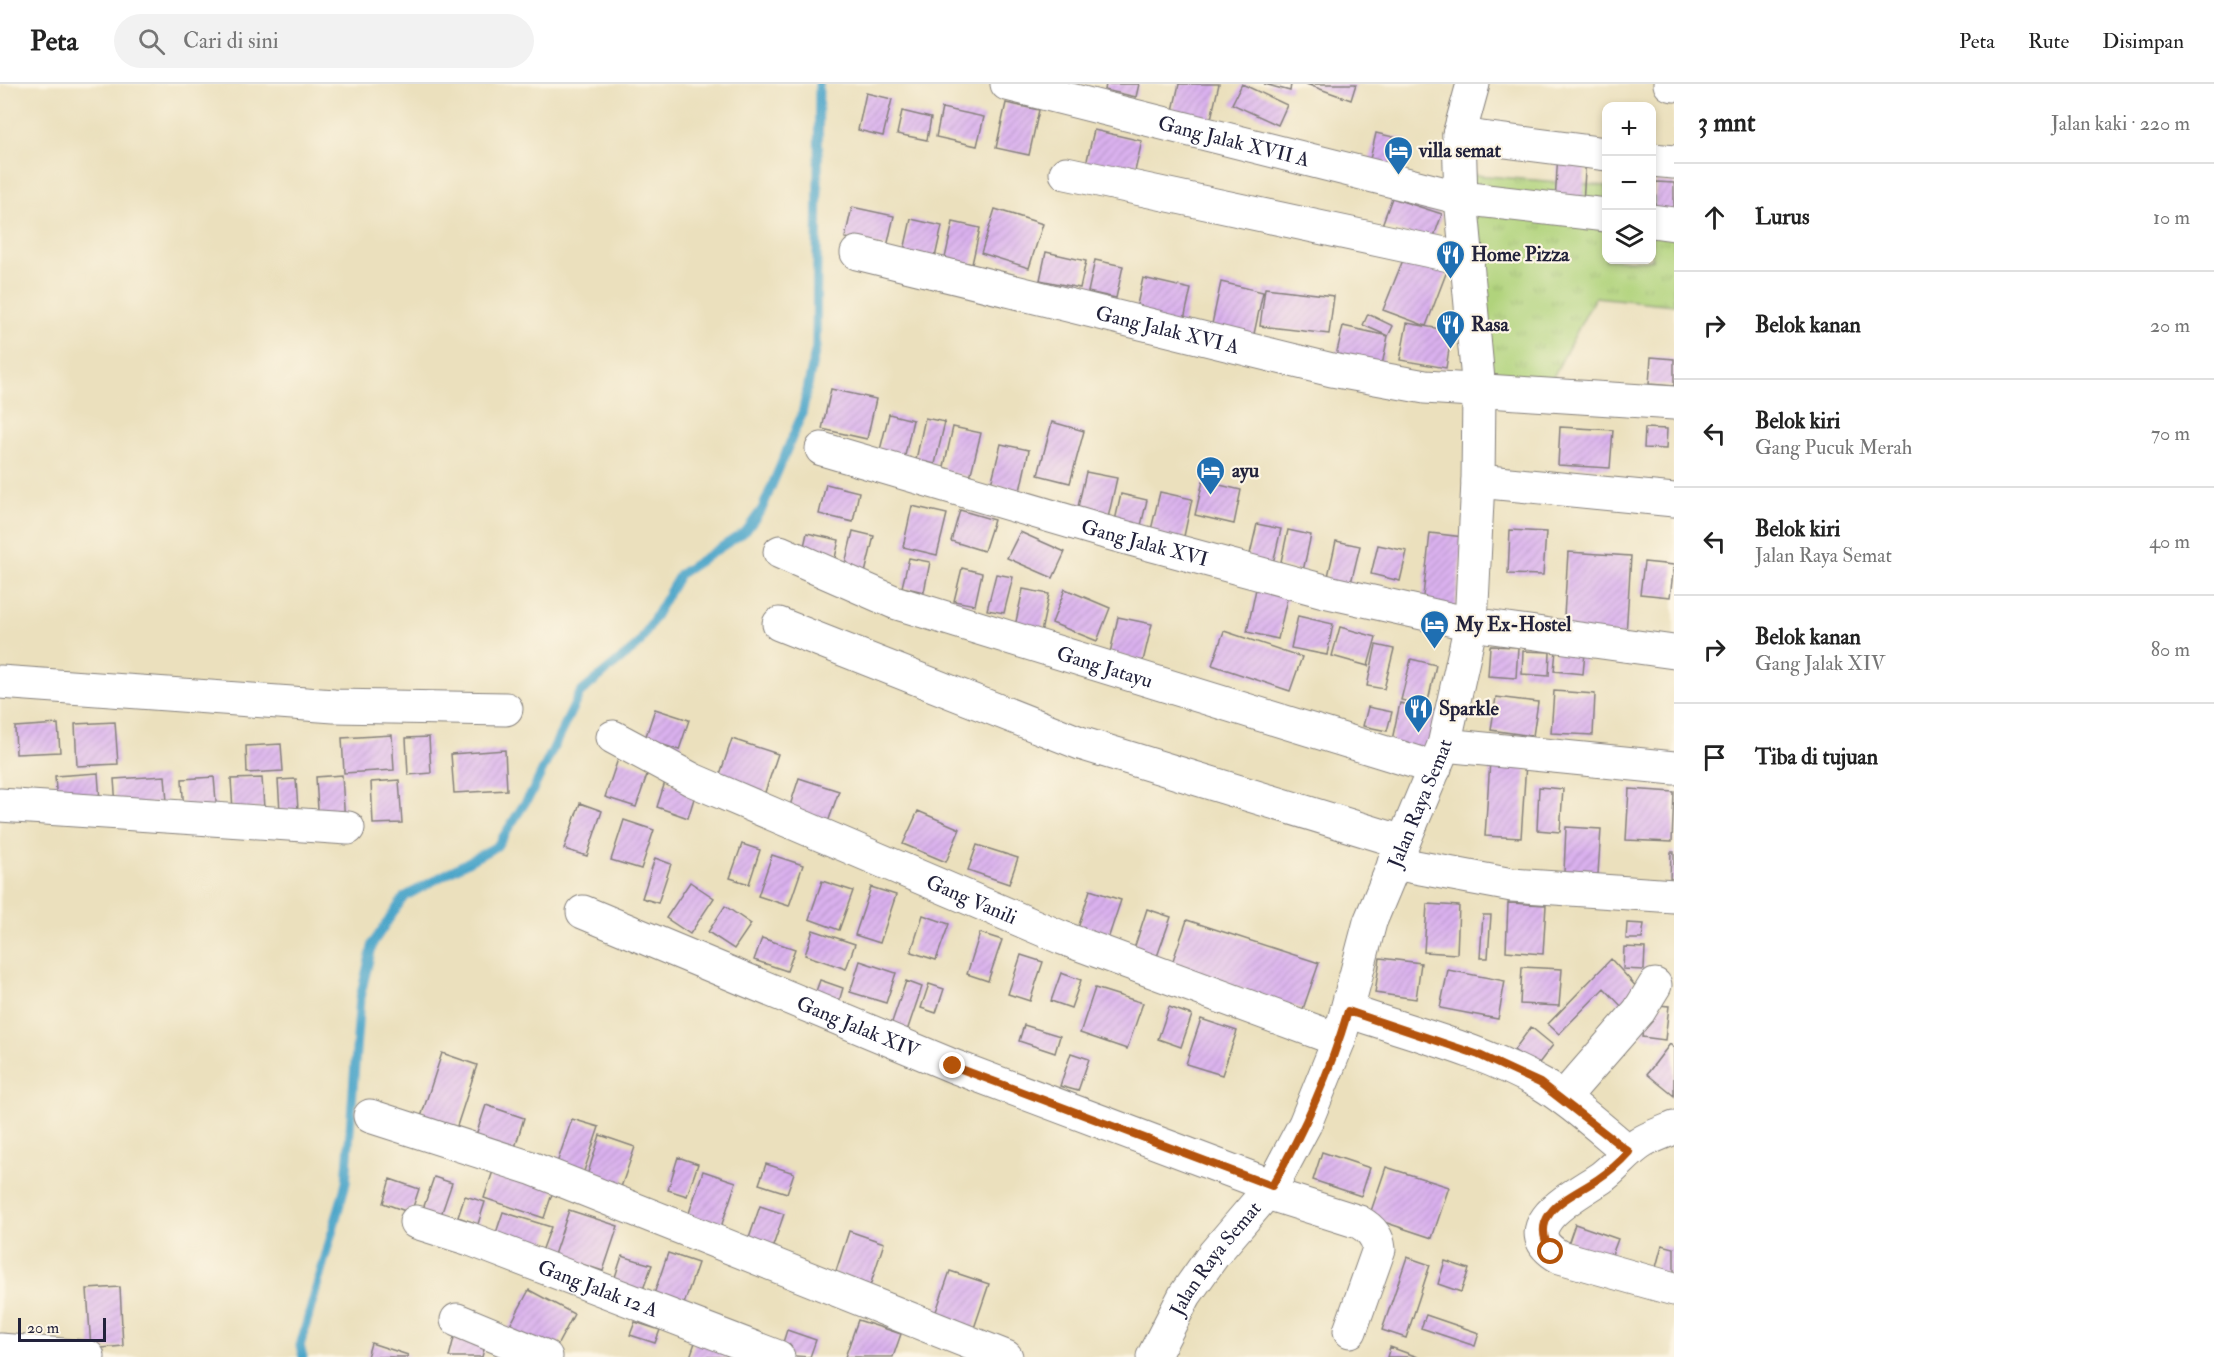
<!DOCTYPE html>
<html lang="id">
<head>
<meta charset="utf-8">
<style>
  :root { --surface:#fff; --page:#f2f2f2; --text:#222; --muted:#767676; --line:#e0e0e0 }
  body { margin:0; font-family:"IM FELL Double Pica",serif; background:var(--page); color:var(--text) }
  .controls { position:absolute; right:18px; top:18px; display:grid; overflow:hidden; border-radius:12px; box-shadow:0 3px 9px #0003 }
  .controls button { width:54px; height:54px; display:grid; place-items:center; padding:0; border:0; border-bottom:2px solid var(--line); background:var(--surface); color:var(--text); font:30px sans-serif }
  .scale { position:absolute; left:18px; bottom:15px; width:88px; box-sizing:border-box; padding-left:6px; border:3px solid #22223b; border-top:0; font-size:16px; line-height:21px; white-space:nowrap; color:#22223b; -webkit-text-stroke:4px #fcf5e5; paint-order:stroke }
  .stop { position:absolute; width:18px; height:18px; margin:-14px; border:4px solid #b45309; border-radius:50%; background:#fff }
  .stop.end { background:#b45309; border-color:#fff; box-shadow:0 2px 6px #0008 }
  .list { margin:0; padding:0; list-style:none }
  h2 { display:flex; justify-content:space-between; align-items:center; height:78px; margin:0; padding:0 24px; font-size:26px }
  h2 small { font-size:20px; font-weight:400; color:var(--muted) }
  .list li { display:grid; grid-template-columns:39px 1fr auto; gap:18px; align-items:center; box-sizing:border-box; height:108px; padding:0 24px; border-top:2px solid var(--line) }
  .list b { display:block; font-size:22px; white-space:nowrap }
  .list p { margin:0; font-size:20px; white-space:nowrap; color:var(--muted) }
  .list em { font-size:20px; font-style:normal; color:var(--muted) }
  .icon { flex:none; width:33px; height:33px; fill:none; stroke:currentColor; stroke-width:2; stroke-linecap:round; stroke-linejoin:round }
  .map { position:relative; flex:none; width:1674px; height:1273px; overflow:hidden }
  header { display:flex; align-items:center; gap:36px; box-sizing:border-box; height:84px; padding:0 30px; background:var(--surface); border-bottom:2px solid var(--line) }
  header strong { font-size:28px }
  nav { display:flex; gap:33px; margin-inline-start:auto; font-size:21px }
  .search { width:420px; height:54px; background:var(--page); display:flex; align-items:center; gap:15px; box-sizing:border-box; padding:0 21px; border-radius:33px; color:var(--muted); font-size:22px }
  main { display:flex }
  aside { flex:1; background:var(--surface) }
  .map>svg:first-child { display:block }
  .grass { fill:url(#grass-tufts); stroke:#697a5c; stroke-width:1.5 }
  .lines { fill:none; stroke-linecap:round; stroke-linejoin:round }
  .stream { stroke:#4ca5c9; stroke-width:9 }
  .building { fill:url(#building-hatch) }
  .minor-casing { stroke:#86817c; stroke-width:35 }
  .minor { stroke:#fff; stroke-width:33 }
  .route { stroke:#b45309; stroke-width:8 }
  .labels { text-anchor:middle; stroke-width:4.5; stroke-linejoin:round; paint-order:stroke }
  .street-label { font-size:20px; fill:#22223b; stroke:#fcf5e5 }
  .poi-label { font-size:20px; font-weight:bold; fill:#22223b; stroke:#fcf5e5; text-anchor:start }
</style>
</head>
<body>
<header>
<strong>Peta</strong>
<div class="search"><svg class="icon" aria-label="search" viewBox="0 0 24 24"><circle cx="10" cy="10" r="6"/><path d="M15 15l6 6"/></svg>Cari di sini</div>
<nav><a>Peta</a><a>Rute</a><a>Disimpan</a></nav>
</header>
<main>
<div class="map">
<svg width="1674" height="1273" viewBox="0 0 1674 1273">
  <defs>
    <pattern id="grass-tufts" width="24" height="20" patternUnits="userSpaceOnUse" patternTransform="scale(1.5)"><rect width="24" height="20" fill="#b0d37c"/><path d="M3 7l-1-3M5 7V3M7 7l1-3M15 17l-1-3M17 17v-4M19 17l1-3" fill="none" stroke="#97b56c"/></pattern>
    <pattern id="building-hatch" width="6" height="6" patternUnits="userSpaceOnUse" patternTransform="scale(1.5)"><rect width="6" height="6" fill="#dab1ee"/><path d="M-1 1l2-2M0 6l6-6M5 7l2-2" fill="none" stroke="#bb98cd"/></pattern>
  </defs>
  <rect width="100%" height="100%" fill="#fcf5e5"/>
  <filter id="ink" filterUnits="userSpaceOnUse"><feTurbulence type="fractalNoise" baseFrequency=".0167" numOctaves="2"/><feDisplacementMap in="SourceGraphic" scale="12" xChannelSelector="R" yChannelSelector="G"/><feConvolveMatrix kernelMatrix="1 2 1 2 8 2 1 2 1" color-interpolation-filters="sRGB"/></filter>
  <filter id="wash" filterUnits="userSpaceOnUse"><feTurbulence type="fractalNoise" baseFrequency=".008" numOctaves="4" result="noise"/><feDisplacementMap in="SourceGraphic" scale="24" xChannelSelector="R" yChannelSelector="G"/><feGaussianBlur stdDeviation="1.35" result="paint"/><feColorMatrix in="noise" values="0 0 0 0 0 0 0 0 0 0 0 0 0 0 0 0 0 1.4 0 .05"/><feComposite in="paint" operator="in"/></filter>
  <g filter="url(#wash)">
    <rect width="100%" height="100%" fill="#ebe0bd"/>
    <!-- grass -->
    <path class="grass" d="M1462 90 1606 102V176H1652V112L1674 117V221L1595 213 1544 310 1485 311Z"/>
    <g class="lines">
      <!-- stream -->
      <path class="stream" d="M303 1273 300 1262 346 1099 360 914 373 859 404 813 497 762 532 708 580 609 639 560 680 490 746 447 762 425 802 330 816 263 819 0"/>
    </g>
    <g id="blocks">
      <!-- building -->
      <path class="building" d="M1106 0H1139L1136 13 1105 6Z
        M1179 0H1219L1210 39 1172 31Z
        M1242 0 1287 21 1278 41 1232 20Z
        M1264 0H1291L1290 7Z
        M1306 0H1356L1351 16Z
        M866 9 892 15 883 52 858 46Z
        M1006 19 1039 26 1029 71 996 64Z
        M942 24 984 33 977 62 936 53Z
        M902 27 931 34 927 56 897 50Z
        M1094 46 1142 57 1132 100 1084 89Z
        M1376 49 1406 56 1398 91 1368 84Z
        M1558 69 1586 70 1583 120 1555 118Z
        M1656 98 1674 99V130L1654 129Z
        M1392 114 1442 130 1432 158 1382 141Z
        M852 123 894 132 887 163 845 154Z
        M995 125 1043 140 1029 184 981 169Z
        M911 135 942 142 934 178 903 171Z
        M953 138 980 144 972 180 945 174Z
        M1046 168 1086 177 1080 204 1040 196Z
        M1405 171 1447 187 1426 242 1383 226Z
        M1095 176 1123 182 1116 214 1088 208Z
        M1143 194 1191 205 1182 244 1134 234Z
        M1221 198 1263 208 1251 264 1209 254Z
        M1265 204 1334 212 1329 250 1260 242Z
        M1368 230 1393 242 1388 252 1363 241Z
        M1407 239 1452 247 1446 284 1400 276Z
        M1343 242 1388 252 1381 286 1335 276Z
        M1651 273 1674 275V302L1649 300Z
        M831 305 876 315 867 355 822 345Z
        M889 330 913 336 904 376 879 370Z
        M925 334 945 338 935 380 916 376Z
        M1052 338 1084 347 1070 399 1038 391Z
        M953 343 981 349 970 393 943 387Z
        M1560 343 1613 346 1610 384 1558 381Z
        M1645 344 1667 345 1666 365 1644 364Z
        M1001 360 1029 366 1020 407 991 400Z
        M1086 388 1117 394 1108 434 1077 427Z
        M1203 397 1241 406 1234 440 1195 431Z
        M826 400 859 408 853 438 819 430Z
        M1160 408 1192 415 1183 457 1150 450Z
        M1121 410 1147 416 1140 446 1114 441Z
        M912 422 947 430 937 471 903 463Z
        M960 426 994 436 984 467 951 457Z
        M1257 440 1281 445 1271 488 1247 483Z
        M1288 446 1311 451 1303 487 1280 482Z
        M1510 446 1546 448 1543 491 1508 490Z
        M853 447 874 452 865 489 844 484Z
        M1020 448 1065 468 1053 494 1007 474Z
        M807 449 839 456 835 474 803 467Z
        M1430 449 1463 453 1455 525 1422 521Z
        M1336 457 1360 462 1349 507 1326 501Z
        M1378 461 1407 467 1400 497 1371 490Z
        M1568 468 1631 472 1626 551 1563 548Z
        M909 474 930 478 924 508 902 503Z
        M1644 478 1674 481 1670 513 1640 510Z
        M962 484 982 489 975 521 954 517Z
        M996 490 1013 493 1004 529 987 526Z
        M1257 500 1289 506 1278 555 1247 548Z
        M1023 505 1049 510 1040 553 1014 547Z
        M1065 505 1110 524 1097 557 1052 539Z
        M1298 532 1333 540 1327 571 1291 564Z
        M1118 533 1152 540 1143 577 1110 569Z
        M1340 543 1376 553 1368 582 1332 572Z
        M1224 547 1302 573 1290 607 1212 581Z
        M1376 561 1394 565 1384 605 1367 602Z
        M1490 562 1518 563 1516 594 1488 592Z
        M1556 566 1585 569 1583 590 1554 587Z
        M1523 567 1550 568 1549 592 1522 590Z
        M1411 575 1436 581 1427 622 1401 616Z
        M1554 607 1595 610 1593 651 1551 649Z
        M1496 613 1538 618 1533 652 1491 646Z
        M1400 619 1440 628 1430 674 1390 665Z
        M1368 623 1392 628 1387 647 1363 642Z
        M655 625 689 636 679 666 645 655Z
        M115 638 118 680 77 682 75 640Z
        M58 640 60 668 16 670 15 643Z
        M392 651 394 686 344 689 342 654Z
        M429 653 431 689 408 691 406 654Z
        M732 655 778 670 763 714 717 699Z
        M281 660 283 687 247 689 246 662Z
        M505 666 507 706 454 709 451 670Z
        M618 675 649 685 636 723 605 713Z
        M1490 677 1526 679 1521 754 1485 752Z
        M98 689 100 717 57 720 55 692Z
        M342 691 345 740 319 742 316 693Z
        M165 692 167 718 116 722 114 695Z
        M214 693 217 729 184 732 182 695Z
        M262 694 264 724 233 726 231 695Z
        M799 694 839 707 826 744 787 731Z
        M296 695 298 726 280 727 278 696Z
        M399 696 402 739 373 740 371 698Z
        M665 698 696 708 688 734 657 723Z
        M1539 703 1563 705 1560 748 1537 746Z
        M1629 705 1674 708 1672 758 1626 756Z
        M580 719 602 727 587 772 564 765Z
        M918 727 960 745 946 778 903 760Z
        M624 736 654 746 641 785 611 776Z
        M1566 743 1601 745 1598 790 1564 788Z
        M742 760 760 766 749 800 730 794Z
        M977 761 1018 774 1009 800 968 786Z
        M1671 768H1674V798H1670Z
        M772 771 803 781 789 822 758 812Z
        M655 774 671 780 658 819 642 814Z
        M822 797 853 807 839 846 809 835Z
        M690 798 714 814 690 850 666 834Z
        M871 803 896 811 880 859 855 851Z
        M1090 806 1121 816 1104 867 1074 857Z
        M1508 819 1546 821 1543 870 1506 867Z
        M1427 820 1459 822 1457 870 1424 868Z
        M725 822 751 840 734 865 708 848Z
        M1147 825 1171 833 1154 881 1131 874Z
        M923 831 949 840 936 876 911 868Z
        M1483 831H1491L1488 874H1480Z
        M1187 836 1319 879 1303 925 1171 882Z
        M1627 839 1644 840 1642 855H1626Z
        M813 846 855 860 846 885 805 871Z
        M980 849 1002 856 988 897 967 890Z
        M762 854 795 865 787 887 754 876Z
        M1624 863 1645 864 1644 886 1623 885Z
        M1021 871 1043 878 1030 917 1008 910Z
        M1380 874 1421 879 1416 915 1375 909Z
        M1611 875 1641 908 1624 925 1604 904 1559 950 1548 940Z
        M860 877 896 889 886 919 850 908Z
        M1522 883 1562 885 1559 922 1520 920Z
        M1448 886 1505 897 1498 935 1440 924Z
        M1061 889 1081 896 1071 924 1051 917Z
        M820 896 843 904 838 921 814 913Z
        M906 897 922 903 906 950 890 944Z
        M929 900 944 905 936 929 921 924Z
        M1095 904 1143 919 1127 965 1080 949Z
        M1646 920 1669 922 1665 956 1642 953Z
        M1169 923 1192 931 1181 963 1158 955Z
        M1201 935 1237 947 1222 991 1186 980Z
        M1024 941 1060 952 1055 969 1019 957Z
        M1531 943 1553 961 1536 983 1514 966Z
        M1670 960 1674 964V1012L1647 990Z
        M442 969 477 981 455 1048 420 1036Z
        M1071 969 1089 975 1078 1007 1060 1002Z
        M486 1021 524 1034 513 1070 474 1057Z
        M572 1035 599 1043 582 1093 555 1085Z
        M600 1051 635 1063 619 1109 585 1098Z
        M1322 1068 1370 1084 1361 1112 1313 1096Z
        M678 1073 698 1080 687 1112 668 1106Z
        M496 1078 556 1098 544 1134 484 1114Z
        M766 1080 794 1089 787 1109 759 1100Z
        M1386 1083 1449 1103 1432 1154 1369 1133Z
        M703 1087 736 1098 721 1143 688 1132Z
        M434 1093 452 1099 439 1137 421 1131Z
        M390 1095 419 1105 411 1129 383 1119Z
        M465 1112 485 1118 478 1140 458 1133Z
        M760 1122 784 1130 771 1168 747 1160Z
        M569 1126 618 1142 603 1187 554 1171Z
        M503 1128 551 1143 541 1170 494 1155Z
        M1575 1140 1618 1155 1607 1184 1565 1169Z
        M849 1147 884 1159 870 1202 835 1190Z
        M1662 1161 1674 1164V1192L1655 1187Z
        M668 1169 698 1179 684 1220 654 1210Z
        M622 1172 652 1181 642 1208 613 1199Z
        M1407 1173 1430 1181 1406 1254 1382 1246Z
        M1445 1177 1469 1185 1461 1208 1438 1200Z
        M950 1187 989 1200 972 1250 933 1236Z
        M120 1203 123 1262 91 1265 87 1205Z
        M529 1206 574 1230 552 1271 507 1247Z
        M1426 1231 1479 1249 1475 1262 1421 1244Z
        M858 1236 901 1250 893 1273H845Z
        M635 1238 660 1246 655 1259 630 1251Z
        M457 1242 488 1250 482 1273H449Z
        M787 1246 816 1256 810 1273 779 1271Z
        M698 1250 735 1262 731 1273H690Z
        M371 1259 408 1271 407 1273H367Z
        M1390 1263 1418 1273H1387Z"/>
    </g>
  </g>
  <g filter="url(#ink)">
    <use href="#blocks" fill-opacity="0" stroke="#86817c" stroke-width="1.5"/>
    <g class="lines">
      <defs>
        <g id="minor">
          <path id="s1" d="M1007 0 1461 114 1606 131"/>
          <path d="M1670 0 1674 1"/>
          <path d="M1459 51 1606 70"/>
          <path d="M1652 76 1674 78"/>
          <path d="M1066 89 1468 175"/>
          <path d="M1652 137 1674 140"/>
          <path id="s2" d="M857 169 1332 286 1425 303 1674 319"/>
          <path id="s3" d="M822 365 1105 448 1328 508 1471 540 1674 568"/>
          <path d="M1478 397 1674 416"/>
          <path id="s4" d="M780 468 894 518 1435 684"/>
          <path d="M779 540 1080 659 1403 758"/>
          <path d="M0 598 334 622 506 625"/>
          <path id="s5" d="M613 653 693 696 1060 853 1339 956"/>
          <path d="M1444 661 1674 684"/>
          <path d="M0 721 348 744"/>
          <path d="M1394 779 1512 801 1674 812"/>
          <path id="s6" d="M583 828 953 982 1272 1102"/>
          <path d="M1348 927C1412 949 1482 966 1542 1000 1573 1019 1601 1045 1629 1068"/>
          <path d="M1563 1014 1639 927 1655 901"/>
          <path d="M370 1032 531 1084 1006 1273"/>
          <path d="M1674 1044C1664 1048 1653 1052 1644 1057 1628 1066 1617 1082 1602 1093 1580 1109 1507 1143 1560 1173L1674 1205"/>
          <path d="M1267 1109 1359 1138C1370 1144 1378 1152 1379 1165L1350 1247"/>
          <path id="s7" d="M416 1138 470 1155 778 1273"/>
          <path d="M457 1236 546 1273"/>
          <path d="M0 1266 88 1273"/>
          <path id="s8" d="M1153 1273 1185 1211 1214 1170 1272 1102 1305 1040 1339 956 1370 838 1444 661 1471 540 1478 397 1479 307 1461 114 1459 51 1473 0"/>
        </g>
      </defs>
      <!-- minor casing -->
      <use href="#minor" class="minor-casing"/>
      <!-- minor -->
      <use href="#minor" class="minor"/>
    </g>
  </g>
  <g class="lines" filter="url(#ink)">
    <!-- route -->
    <path class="route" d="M953 982 1272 1102C1304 1047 1330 988 1348 927L1479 971 1540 999 1629 1068C1620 1078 1610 1087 1598 1095 1572 1113 1526 1128 1551 1168"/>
  </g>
  <!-- icons -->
  <defs>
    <symbol id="hotel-pin" viewBox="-11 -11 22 30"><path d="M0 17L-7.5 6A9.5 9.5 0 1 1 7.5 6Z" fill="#1f6fb2" stroke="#fcf5e5"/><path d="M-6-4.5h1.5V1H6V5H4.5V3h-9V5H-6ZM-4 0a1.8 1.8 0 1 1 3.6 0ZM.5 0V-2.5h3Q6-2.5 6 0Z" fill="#fff"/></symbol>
    <symbol id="restaurant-pin" viewBox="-11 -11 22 30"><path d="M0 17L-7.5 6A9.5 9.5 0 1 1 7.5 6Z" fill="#1f6fb2" stroke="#fcf5e5"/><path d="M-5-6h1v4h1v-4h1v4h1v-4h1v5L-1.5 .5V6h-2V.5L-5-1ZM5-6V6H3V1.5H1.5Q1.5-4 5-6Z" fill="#fff"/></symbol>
  </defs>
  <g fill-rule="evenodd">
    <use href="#hotel-pin" x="1382" y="50" width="33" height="45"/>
    <use href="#restaurant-pin" x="1434" y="154" width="33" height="45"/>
    <use href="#restaurant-pin" x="1434" y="224" width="33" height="45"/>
    <use href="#hotel-pin" x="1194" y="370" width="33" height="45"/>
    <use href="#hotel-pin" x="1418" y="524" width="33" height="45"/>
    <use href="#restaurant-pin" x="1402" y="608" width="33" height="45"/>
  </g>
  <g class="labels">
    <!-- street labels -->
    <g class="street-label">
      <text dy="7" stroke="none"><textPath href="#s1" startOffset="234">Gang Jalak XVII A</textPath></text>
      <text dy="7" stroke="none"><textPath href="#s2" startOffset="320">Gang Jalak XVI A</textPath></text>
      <text dy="7" stroke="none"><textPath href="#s3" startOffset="336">Gang Jalak XVI</textPath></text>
      <text dy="7" stroke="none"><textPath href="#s4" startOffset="345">Gang Jatayu</textPath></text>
      <text dy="7" stroke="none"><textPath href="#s8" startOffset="621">Jalan Raya Semat</textPath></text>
      <text dy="7" stroke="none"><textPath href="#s5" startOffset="394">Gang Vanili</textPath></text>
      <text dy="7" stroke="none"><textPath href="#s6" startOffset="298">Gang Jalak XIV</textPath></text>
      <text dy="7" stroke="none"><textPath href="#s8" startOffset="117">Jalan Raya Semat</textPath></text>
      <text dy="7" stroke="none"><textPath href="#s7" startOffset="194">Gang Jalak 12 A</textPath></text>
    </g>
    <!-- poi labels -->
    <g class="poi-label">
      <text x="1419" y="73">villa semat</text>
      <text x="1471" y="177">Home Pizza</text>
      <text x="1471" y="247">Rasa</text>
      <text x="1232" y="393">ayu</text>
      <text x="1455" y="547">My Ex-Hostel</text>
      <text x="1439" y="631">Sparkle</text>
    </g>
  </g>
</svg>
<div class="controls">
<button>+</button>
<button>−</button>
<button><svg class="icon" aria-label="layers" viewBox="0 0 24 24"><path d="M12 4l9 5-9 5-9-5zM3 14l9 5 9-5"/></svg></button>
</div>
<div class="scale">20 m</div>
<div class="stop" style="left:1551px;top:1168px"></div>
<div class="stop end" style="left:953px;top:982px"></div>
</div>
<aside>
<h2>3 mnt<small>Jalan kaki · 220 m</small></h2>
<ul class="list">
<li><svg class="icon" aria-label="ahead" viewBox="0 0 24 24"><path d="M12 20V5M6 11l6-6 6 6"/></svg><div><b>Lurus</b></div><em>10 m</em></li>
<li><svg class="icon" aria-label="right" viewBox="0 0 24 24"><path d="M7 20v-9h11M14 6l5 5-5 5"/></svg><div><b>Belok kanan</b></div><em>20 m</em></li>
<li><svg class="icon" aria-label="left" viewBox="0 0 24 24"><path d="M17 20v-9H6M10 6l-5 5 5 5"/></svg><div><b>Belok kiri</b><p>Gang Pucuk Merah</p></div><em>70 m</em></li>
<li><svg class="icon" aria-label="left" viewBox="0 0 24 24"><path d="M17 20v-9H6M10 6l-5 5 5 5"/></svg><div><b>Belok kiri</b><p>Jalan Raya Semat</p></div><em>40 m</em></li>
<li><svg class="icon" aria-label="right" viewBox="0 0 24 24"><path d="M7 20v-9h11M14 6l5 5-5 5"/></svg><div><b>Belok kanan</b><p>Gang Jalak XIV</p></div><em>80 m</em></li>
<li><svg class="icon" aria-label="arrive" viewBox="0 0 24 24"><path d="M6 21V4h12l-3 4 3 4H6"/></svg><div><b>Tiba di tujuan</b></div></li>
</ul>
</aside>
</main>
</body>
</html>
